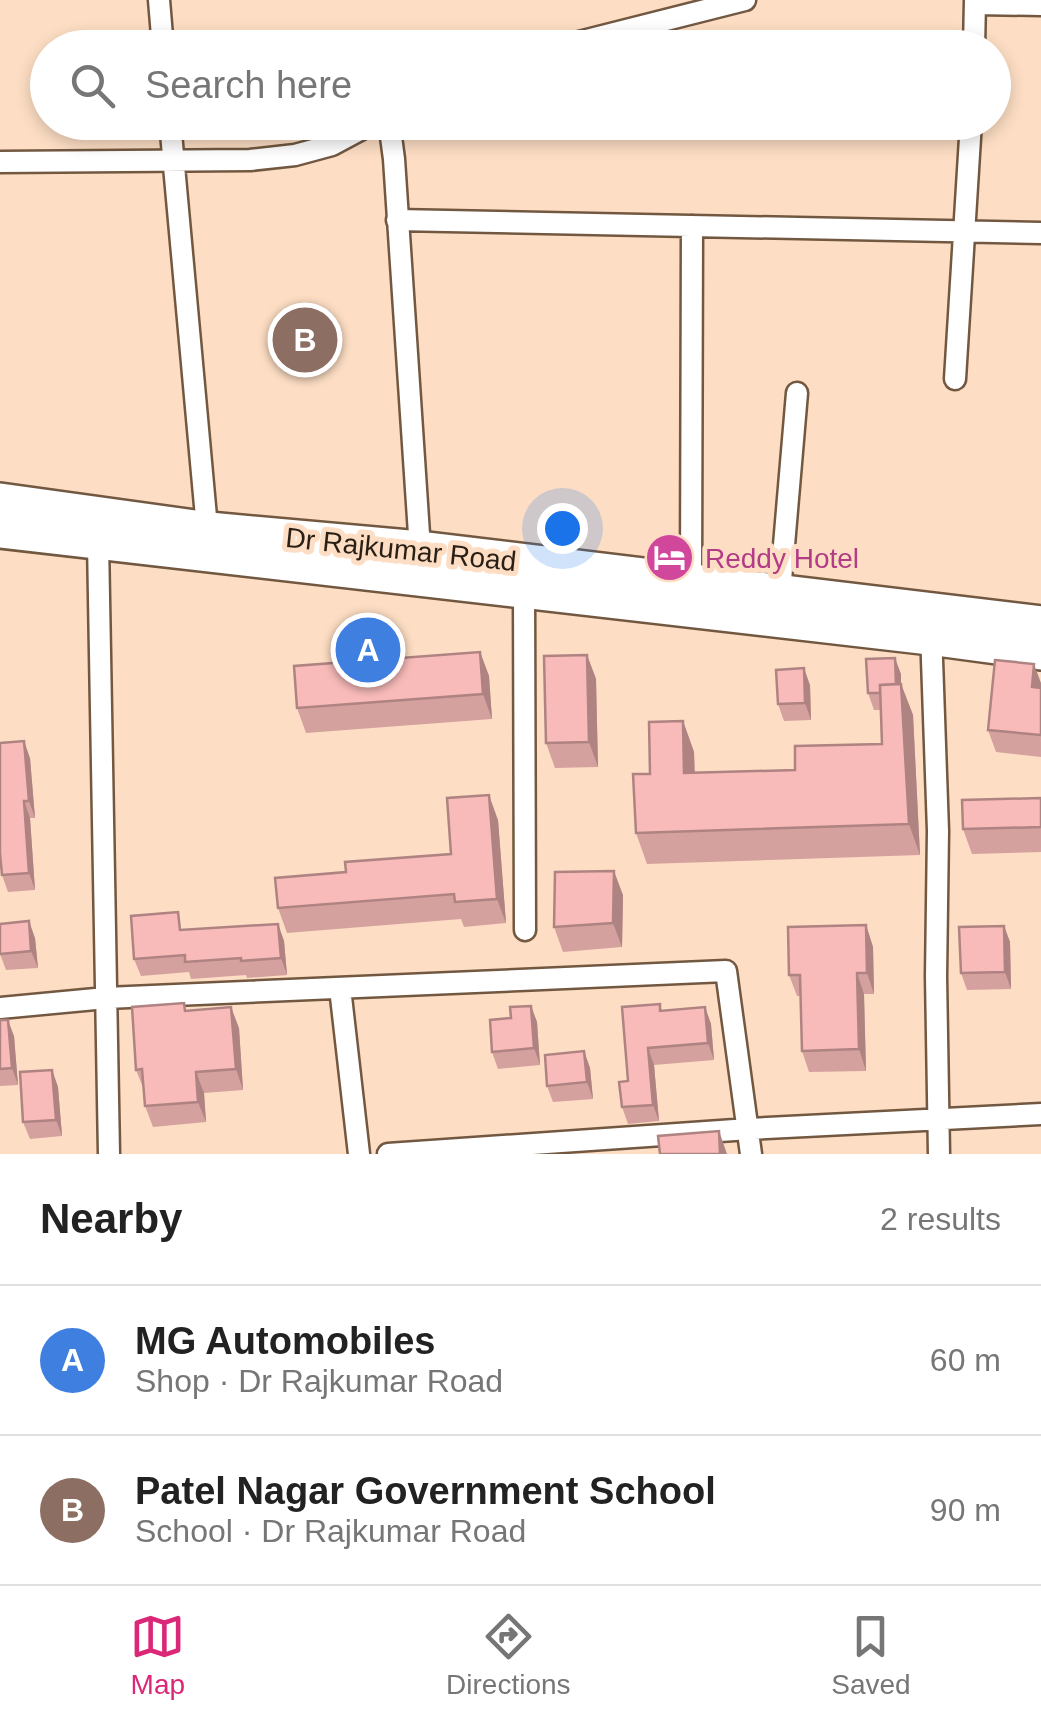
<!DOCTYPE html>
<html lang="en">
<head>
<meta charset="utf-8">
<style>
  :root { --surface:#fff; --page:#f6f6f6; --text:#222; --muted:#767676; --line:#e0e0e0; --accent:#db2777 }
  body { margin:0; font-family:Helvetica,sans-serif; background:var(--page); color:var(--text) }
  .you { position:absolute; left:562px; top:528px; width:35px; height:35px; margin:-25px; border:8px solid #fff; border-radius:50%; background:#1a73e8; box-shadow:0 0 0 15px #1a73e833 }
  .badge { display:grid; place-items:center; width:65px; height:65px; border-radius:50%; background:var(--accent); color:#fff; font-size:32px; font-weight:700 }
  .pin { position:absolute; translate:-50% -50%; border:5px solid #fff; box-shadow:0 2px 10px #0006 }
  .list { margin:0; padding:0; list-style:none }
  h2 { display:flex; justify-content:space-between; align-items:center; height:130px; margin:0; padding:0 40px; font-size:42px }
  h2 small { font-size:32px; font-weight:400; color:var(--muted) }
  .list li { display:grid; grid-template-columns:65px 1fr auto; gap:30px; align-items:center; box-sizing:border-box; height:150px; padding:0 40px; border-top:2px solid var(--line) }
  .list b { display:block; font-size:38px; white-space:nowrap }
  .list p { margin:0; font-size:32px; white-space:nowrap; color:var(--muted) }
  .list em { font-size:32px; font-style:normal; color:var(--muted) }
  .icon { flex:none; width:55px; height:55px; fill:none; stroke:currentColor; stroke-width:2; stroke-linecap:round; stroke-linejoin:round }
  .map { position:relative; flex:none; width:1041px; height:1154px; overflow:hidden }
  .search { position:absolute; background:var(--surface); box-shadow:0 5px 15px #0003; left:30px; right:30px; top:30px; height:110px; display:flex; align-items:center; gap:25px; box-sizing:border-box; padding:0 35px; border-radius:55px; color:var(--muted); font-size:38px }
  .sheet { height:430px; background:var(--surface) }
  nav { display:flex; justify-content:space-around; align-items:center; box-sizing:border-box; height:140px; border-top:2px solid var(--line); background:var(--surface); font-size:28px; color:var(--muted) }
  nav a { display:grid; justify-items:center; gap:5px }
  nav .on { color:var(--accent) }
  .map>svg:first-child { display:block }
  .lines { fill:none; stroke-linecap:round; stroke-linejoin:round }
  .street-casing { stroke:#725841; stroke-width:25 }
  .highway-casing { stroke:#725841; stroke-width:40 }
  .street { stroke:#fff; stroke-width:20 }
  .highway { stroke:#fff; stroke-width:35 }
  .wall { fill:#d5a19f }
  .shaded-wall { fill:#ae8382 }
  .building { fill:#f8bbb9; stroke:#ae8382; stroke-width:2.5 }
  .labels { text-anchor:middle; stroke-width:10; stroke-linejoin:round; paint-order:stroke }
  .street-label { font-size:28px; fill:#2a1f15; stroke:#fddec4 }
  .hotel-label { font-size:28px; fill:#b23c85; stroke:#fddec4; text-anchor:start }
</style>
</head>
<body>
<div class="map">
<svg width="1041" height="1154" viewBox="0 0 1041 1154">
  <rect width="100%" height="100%" fill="#fddec4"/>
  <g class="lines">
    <defs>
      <path id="street" d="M159 0 163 48
        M975 4 1041 5
        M555 48 745 0
        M974 48 975 0
        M170 122 208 539
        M389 122 394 159 420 549
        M0 162 250 160 295 155 332 145 375 122
        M397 220 1041 233
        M955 379 971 122
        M98 542 109 1154
        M691 582 692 226
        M524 590 525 930
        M780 592 797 393
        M931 631 938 831 936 976 939 1154
        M340 988 359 1154
        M0 1008 106 998 726 971 751 1154
        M388 1154 749 1129 1041 1114"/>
      <path id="highway" d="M0 501 209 530 420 549 1041 624
        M0 530 930 637 1041 652"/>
    </defs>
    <!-- street casing -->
    <use href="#street" class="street-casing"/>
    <!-- highway casing -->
    <use href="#highway" class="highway-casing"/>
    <!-- street -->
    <use href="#street" class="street"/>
    <!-- highway -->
    <use href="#highway" class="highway"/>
  </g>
  <!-- wall -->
  <path class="wall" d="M480 652 489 676 492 719 306 733 297 708Z
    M587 655 596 679 598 767 555 768 546 743Z
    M901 674V684L913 715 920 855 647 864 636 833 683 721 694 752 695 772 795 770 882 744 880 710H874L868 693Z
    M1041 683V757L996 752 988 730Z
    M810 685 811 720 784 721 778 704Z
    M30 758 35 818H30L35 890 8 892 2 875Z
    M1041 798V852L972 854 963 829Z
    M498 820 506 923 464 927 461 919 287 933 278 908 346 872 451 854Z
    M623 895 622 947 563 952 554 927Z
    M278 924 284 941 287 975 247 978 246 975 191 979 189 972 141 976 134 959Z
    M866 925 873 947 874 994H864L866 1071 809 1072 802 1051 800 996H797L789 975Z
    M1004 926 1010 942 1011 989 967 990 961 973Z
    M35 938 38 968 6 970 0 954Z
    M660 1004 662 1011 705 1007 711 1024 714 1060 654 1065 659 1121 628 1124 622 1107 628 1081Z
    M531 1006 537 1022 540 1065 498 1069 492 1052 511 1018Z
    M187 1011 239 1028 243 1090 204 1093 206 1122 153 1127 145 1106 144 1090 136 1070Z
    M0 1020 14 1036 18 1085 0 1086Z
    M584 1051 590 1068 593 1099 553 1102 547 1086Z
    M52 1070 58 1087 62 1136 30 1139 23 1122Z"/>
  <!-- shaded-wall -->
  <path class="shaded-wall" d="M480 652 489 676 492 719 483 694Z
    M587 655 596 679 598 767 589 742Z
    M895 658 901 674V684L913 715 920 855 909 824 896 692Z
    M1034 664 1041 683V700L1032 687Z
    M804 668 810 685 811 720 805 703Z
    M683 721 694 752 695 803 684 773Z
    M24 741 30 758 35 818 29 801Z
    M489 795 498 820 506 923 497 899Z
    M24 801 30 818 35 890 29 873Z
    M614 871 623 895 622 947 613 923Z
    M29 921 35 938 38 968 31 951Z
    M278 924 284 941 287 975 281 958Z
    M866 925 873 947 874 994 867 973Z
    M1004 926 1010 942 1011 989 1005 972Z
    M857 973 864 994 866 1071 859 1049Z
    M531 1006 537 1022 540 1065 534 1048Z
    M231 1007 239 1028 243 1090 236 1069Z
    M705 1007 711 1024 714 1060 708 1043Z
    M8 1020 14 1036 18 1085 12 1068Z
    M648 1048 654 1065 659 1121 653 1105Z
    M584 1051 590 1068 593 1099 587 1082Z
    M52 1070 58 1087 62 1136 56 1120Z
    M196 1072 204 1093 206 1122 198 1102Z
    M719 1131 727 1154H720Z"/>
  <!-- building -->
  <path class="building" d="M480 652 483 694 297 708 294 666Z
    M587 655 589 742 546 743 544 656Z
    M895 658 896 684 880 685V693H868L866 659Z
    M995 660 1034 664 1032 687 1041 688V735L988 730Z
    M804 668 805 703 778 704 776 670Z
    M901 684 909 824 636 833 633 774H650L649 722 683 721 684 773 795 770V746L882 744 880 685Z
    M24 741 29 801H24L29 873 2 875 0 853V743Z
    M489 795 497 899 455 902 454 894 278 908 275 878 346 872 345 862 451 854 447 798Z
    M1041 798V827L963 829 962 800Z
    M614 871 613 923 554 927 555 872Z
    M178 912 180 930 278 924 281 958 241 961V958L185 962V955L134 959 131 916Z
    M29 921 31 951 0 954V924Z
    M866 925 867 973H857L859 1049 802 1051 800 975H789L788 927Z
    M1004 926 1005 972 961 973 959 927Z
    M184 1003 185 1011 231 1007 236 1069 196 1072 198 1102 145 1106 142 1069 136 1070 132 1007Z
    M660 1004V1011L705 1007 708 1043 648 1048 653 1105 622 1107 619 1082 628 1081 622 1007Z
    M531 1006 534 1048 492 1052 490 1020 511 1018 510 1007Z
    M0 1020H8L12 1068 0 1069Z
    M584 1051 587 1082 547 1086 545 1055Z
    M52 1070 56 1120 23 1122 20 1072Z
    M719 1131 720 1154H660L658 1136Z"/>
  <!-- icons -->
  <defs>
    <symbol id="hotel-disc" viewBox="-11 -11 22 22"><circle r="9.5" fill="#d1479c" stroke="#fddec4"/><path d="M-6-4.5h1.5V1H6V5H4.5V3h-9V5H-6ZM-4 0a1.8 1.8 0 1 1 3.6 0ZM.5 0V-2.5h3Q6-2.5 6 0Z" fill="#fff"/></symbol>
  </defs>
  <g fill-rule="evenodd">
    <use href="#hotel-disc" x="642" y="530" width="55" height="55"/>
  </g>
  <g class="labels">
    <!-- street labels -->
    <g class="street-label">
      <text transform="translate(401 549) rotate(6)" y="10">Dr Rajkumar Road</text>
    </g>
    <!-- hotel labels -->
    <g class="hotel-label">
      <text x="705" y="568">Reddy Hotel</text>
    </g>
  </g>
</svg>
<div class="you"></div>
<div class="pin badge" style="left:368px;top:650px;background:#3f7fe0">A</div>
<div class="pin badge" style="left:305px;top:340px;background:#8d6e63">B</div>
<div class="search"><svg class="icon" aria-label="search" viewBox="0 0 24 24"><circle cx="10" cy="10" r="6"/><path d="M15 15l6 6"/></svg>Search here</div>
</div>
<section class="sheet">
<h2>Nearby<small>2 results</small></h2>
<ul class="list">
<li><span class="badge" style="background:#3f7fe0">A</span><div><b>MG Automobiles</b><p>Shop · Dr Rajkumar Road</p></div><em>60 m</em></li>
<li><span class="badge" style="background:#8d6e63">B</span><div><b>Patel Nagar Government School</b><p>School · Dr Rajkumar Road</p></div><em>90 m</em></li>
</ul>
</section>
<nav>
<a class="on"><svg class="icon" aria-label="map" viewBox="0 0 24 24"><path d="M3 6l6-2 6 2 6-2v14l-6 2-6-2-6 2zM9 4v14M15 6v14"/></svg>Map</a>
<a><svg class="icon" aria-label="directions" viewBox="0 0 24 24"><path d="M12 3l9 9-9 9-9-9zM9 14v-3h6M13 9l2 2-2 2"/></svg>Directions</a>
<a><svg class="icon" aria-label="saved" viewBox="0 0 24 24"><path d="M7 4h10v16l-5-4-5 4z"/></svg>Saved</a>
</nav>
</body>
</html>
